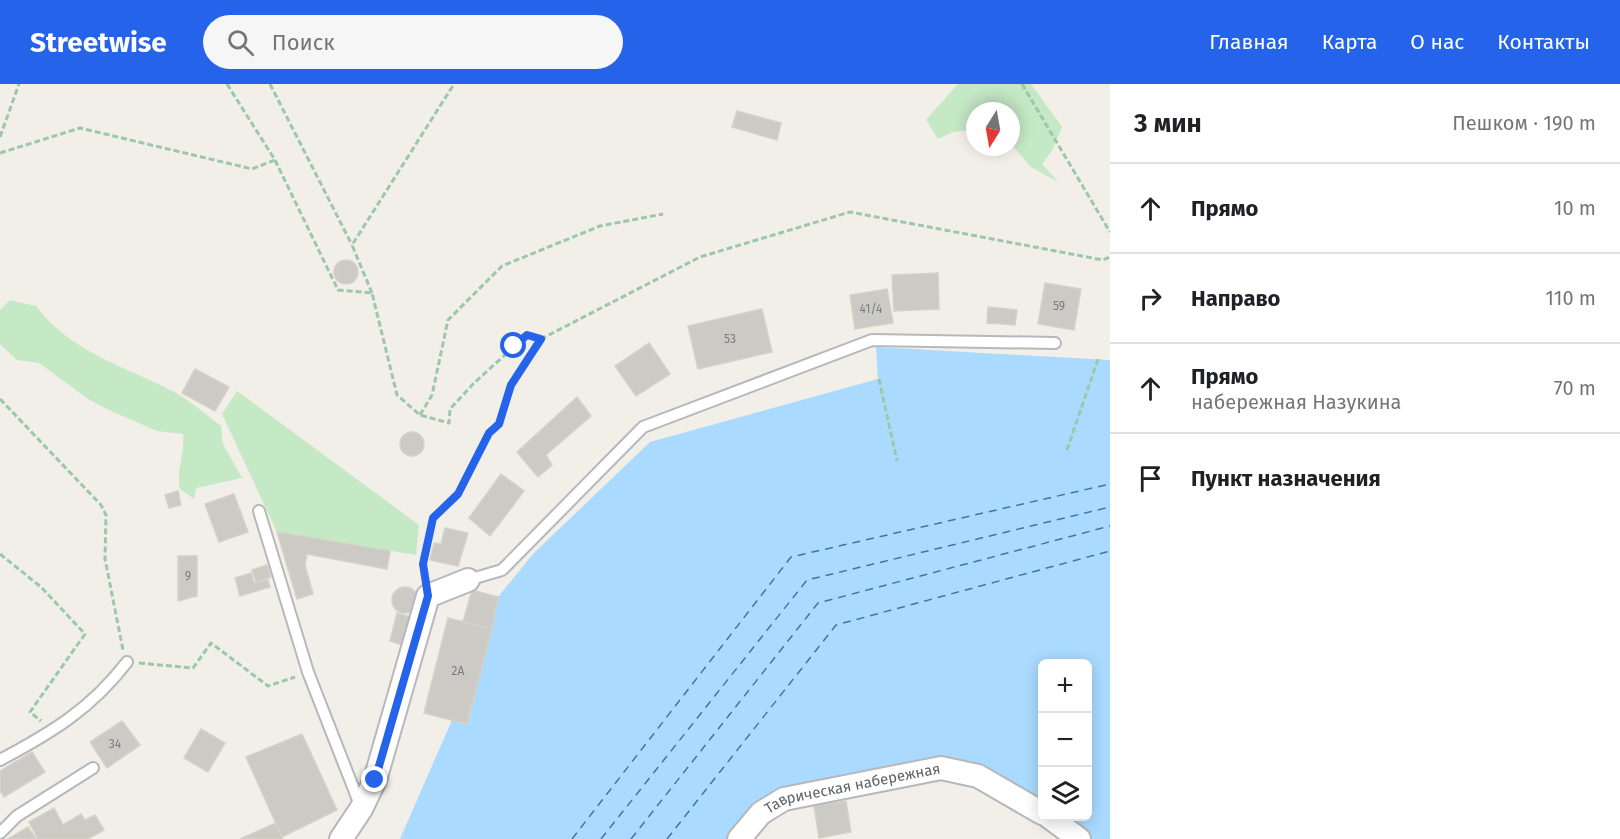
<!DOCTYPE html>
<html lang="ru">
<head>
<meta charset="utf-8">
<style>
  :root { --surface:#fff; --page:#f6f6f6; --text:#202124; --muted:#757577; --line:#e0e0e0; --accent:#2563eb }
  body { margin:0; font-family:"Fira Sans",sans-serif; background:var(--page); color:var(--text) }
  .controls { position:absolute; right:18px; bottom:18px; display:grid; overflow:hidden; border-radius:9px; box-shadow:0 3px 15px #0003 }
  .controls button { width:54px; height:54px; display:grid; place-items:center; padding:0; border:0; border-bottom:2px solid var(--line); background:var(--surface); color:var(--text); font:30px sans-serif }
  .compass { position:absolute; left:966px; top:18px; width:54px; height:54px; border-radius:50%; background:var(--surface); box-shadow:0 3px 15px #0003; rotate:191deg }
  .stop { position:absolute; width:18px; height:18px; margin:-14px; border:4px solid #2563eb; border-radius:50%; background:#fff }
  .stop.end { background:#2563eb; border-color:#fff; box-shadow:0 2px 6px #0008 }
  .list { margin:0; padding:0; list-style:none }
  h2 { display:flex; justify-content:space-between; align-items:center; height:78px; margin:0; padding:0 24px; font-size:26px }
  h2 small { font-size:20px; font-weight:400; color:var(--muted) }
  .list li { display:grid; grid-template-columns:39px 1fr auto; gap:18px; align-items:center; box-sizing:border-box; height:90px; padding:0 24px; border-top:2px solid var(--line) }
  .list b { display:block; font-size:22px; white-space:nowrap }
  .list p { margin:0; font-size:20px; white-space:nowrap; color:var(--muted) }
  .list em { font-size:20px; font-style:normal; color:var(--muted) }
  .icon { flex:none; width:33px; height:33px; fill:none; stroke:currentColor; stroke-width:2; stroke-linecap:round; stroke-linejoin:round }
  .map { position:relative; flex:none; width:1110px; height:755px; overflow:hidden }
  header { display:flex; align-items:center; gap:36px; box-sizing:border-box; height:84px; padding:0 30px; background:var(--accent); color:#fff }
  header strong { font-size:28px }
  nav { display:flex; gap:33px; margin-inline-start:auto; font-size:21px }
  .search { width:420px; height:54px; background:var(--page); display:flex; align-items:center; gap:15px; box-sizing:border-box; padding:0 21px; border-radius:33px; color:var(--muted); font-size:22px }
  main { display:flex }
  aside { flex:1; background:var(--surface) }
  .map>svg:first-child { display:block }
  .green { fill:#c5e8c5 }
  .water { fill:#aadaff }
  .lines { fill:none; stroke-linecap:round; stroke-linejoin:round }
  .ferry { stroke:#4174aa; stroke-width:1.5; stroke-dasharray:8 6; stroke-linecap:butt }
  .building { fill:#cccac5; stroke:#d6d1c6; stroke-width:1.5 }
  .service-casing { stroke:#b5b8bc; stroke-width:14 }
  .minor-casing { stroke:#b5b8bc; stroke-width:26 }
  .path { stroke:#9cc7a9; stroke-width:3; stroke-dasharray:6 3; stroke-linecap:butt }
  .service { stroke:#fff; stroke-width:10 }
  .minor { stroke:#fff; stroke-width:22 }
  .route { stroke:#2563eb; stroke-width:8 }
  .labels { text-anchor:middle; stroke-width:4.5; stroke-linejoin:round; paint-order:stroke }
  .number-label { font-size:12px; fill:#7a7d7f }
  .street-label { font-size:15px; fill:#5f6368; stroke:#fff }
</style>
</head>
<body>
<header>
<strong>Streetwise</strong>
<div class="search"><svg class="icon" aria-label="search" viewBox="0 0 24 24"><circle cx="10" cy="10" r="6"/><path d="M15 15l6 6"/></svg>Поиск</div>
<nav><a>Главная</a><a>Карта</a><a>О нас</a><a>Контакты</a></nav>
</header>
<main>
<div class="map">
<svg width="1110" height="755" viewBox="0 0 1110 755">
  <rect width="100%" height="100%" fill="#f1efe8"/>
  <!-- green -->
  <path class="green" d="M958 0H1031L1062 43 1053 65 1042 80 1058 98 1031 83 1011 60V27H975V54L968 46 953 48 938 55 926 36Z
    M10 216 36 222C71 269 127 283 176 309 192 318 206 331 221 342L223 360 242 394 196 404 194 415 180 405C176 387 185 369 183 350L157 347 109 326 88 315 39 279 17 276 0 260V226Z
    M237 307 419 441 416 471 277 448 222 330Z"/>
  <!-- water -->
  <path class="water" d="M876 263 1110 276V755H1086L1057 733 1088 732V580H1042V721L983 689 780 710 730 755H400L452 636 468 639 498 513 533 470 650 358 878 295Z"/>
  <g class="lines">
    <!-- ferry -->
    <path class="ferry" d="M572 755 791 473 1110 400
      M601 755 807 496 1110 423
      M631 755 818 519 1110 442
      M667 755 836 541 1110 467"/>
  </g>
  <!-- building -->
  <path class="building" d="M737 27 781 39 777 56 732 43Z
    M334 188a12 12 0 1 1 24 0a12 12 0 1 1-24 0Z
    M938 189 939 225 894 227 892 191Z
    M1045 199 1081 205 1074 246 1038 240Z
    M887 205 893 239 855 245 850 211Z
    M988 223 1017 226 1015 241 987 239Z
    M762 225 772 268 698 285 688 242Z
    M649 259 670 290 636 312 615 282Z
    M195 285 229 303 215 327 182 309Z
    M577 313 591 332 546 371 552 381 538 393 517 368Z
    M400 360a12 12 0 1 1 24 0a12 12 0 1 1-24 0Z
    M501 390 524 407 490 452 469 434Z
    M178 407 181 421 169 424 165 411Z
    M234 410 248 448 219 458 205 420Z
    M445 444 468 449 458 482 430 476 434 459 441 460Z
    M277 448 390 467 387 485 307 470 305 481 313 510 297 515Z
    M178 472H197V512L178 517Z
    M267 481 271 493 256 498 252 486Z
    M251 489 254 499 268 496 270 503 240 512 235 494Z
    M392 516a13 13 0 1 1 26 0a13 13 0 1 1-26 0Z
    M472 506 498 513 492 545 463 538Z
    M397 529 410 533 403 561 390 557Z
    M448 534 492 545 467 640 424 629Z
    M122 637 140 661 107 684 90 658Z
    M201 645 225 659 208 688 184 674Z
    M302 650 337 726 282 753 246 673Z
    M32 668 45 688 4 713 0 707V687Z
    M846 717 851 748 819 754 814 722Z
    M54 724 63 741 81 730 85 736 95 731 104 746 88 755H38L29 738Z
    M276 739 283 755H240Z
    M28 743 36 755H8Z"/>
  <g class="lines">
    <defs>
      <path id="service" d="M259 427 308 588 360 721
        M468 496 502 486 643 343 872 256 1055 259
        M0 676C51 649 91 625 127 578
        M0 749 17 732 93 684"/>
      <g id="minor">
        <path d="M1048 732 1079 755"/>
        <path d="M341 755 361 725 375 696 428 512 468 496"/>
        <path id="s1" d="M739 755 761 729 784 715 941 684 978 692 1042 729"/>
      </g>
    </defs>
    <!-- service casing -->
    <use href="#service" class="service-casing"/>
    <!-- minor casing -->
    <use href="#minor" class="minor-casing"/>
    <!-- path -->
    <path class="path" d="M227 0 275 76 338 206 372 209 397 311 420 331 449 339 450 325 474 299 527 251 541 255
      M270 0 352 161
      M1022 0 1110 148
      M0 53 19 0
      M0 69 80 44 252 85 275 76
      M372 209 352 161 454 0
      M879 295 897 377
      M0 315 101 421 106 431 105 475 123 566
      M420 331 432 311 448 236 502 182 600 142 663 130
      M1067 366 1098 275
      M0 470 41 503 85 550 30 628 41 637
      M425 491 423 480 433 434 458 409 489 349 499 340 511 301 541 255 700 173 850 128 1103 176 1110 173
      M139 579 193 584 211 559 268 602 295 593"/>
    <!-- service -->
    <use href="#service" class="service"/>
    <!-- minor -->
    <use href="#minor" class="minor"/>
  </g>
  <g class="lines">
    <!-- route -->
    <path class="route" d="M375 696 428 512 423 480 433 434 458 410 489 349 499 340 511 301 541 255 527 251 514 262"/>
  </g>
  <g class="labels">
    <!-- number labels -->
    <g class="number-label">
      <text x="1059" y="226">59</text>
      <text x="871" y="229">41/4</text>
      <text x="730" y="259">53</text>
      <text x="188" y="496">9</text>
      <text x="458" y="591">2А</text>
      <text x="115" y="664">34</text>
    </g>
    <!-- street labels -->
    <g class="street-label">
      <text dy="5" stroke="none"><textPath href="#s1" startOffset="130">Таврическая набережная</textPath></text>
    </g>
  </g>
</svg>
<div class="controls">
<button>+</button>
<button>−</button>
<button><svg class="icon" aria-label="layers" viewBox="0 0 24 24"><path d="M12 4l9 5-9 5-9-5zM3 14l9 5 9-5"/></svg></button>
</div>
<svg class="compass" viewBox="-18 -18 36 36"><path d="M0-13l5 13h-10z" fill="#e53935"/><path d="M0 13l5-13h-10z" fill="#757577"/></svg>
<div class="stop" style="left:514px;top:262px"></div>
<div class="stop end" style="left:375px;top:696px"></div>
</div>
<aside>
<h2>3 мин<small>Пешком · 190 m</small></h2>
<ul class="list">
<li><svg class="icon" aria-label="ahead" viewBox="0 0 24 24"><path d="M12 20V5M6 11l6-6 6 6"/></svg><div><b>Прямо</b></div><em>10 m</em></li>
<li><svg class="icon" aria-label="right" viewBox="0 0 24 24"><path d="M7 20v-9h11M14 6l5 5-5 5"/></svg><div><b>Направо</b></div><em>110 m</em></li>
<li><svg class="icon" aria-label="ahead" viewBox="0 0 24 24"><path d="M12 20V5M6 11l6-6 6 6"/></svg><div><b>Прямо</b><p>набережная Назукина</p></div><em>70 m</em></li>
<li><svg class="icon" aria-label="arrive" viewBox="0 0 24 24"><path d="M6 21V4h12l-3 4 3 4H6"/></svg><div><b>Пункт назначения</b></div></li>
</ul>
</aside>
</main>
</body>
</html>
